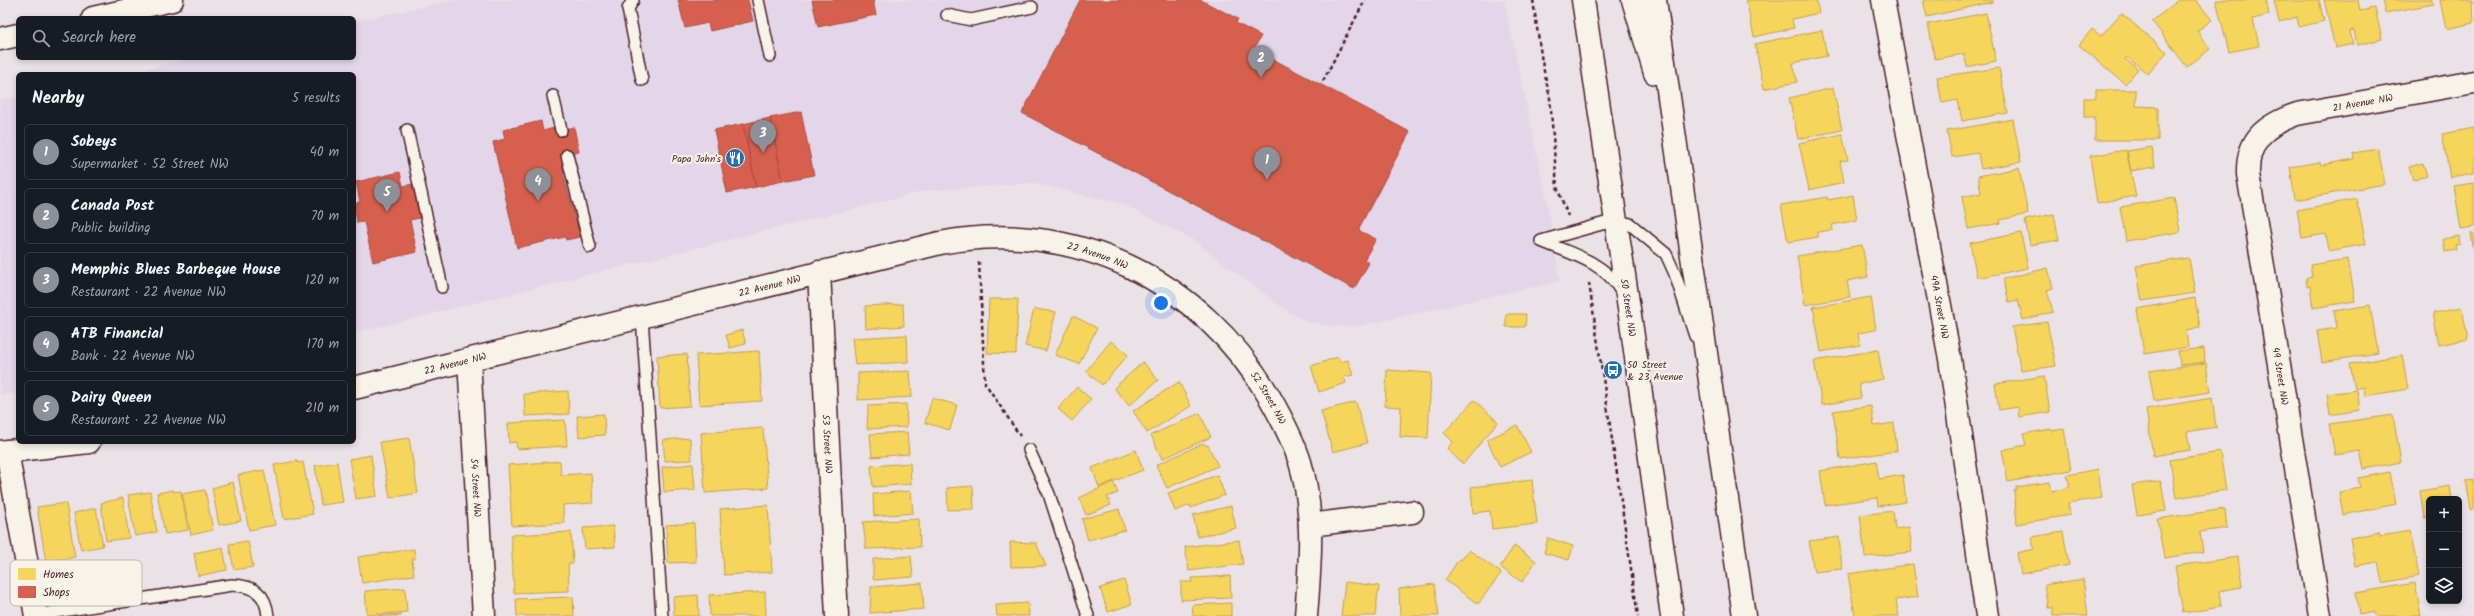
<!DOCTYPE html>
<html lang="en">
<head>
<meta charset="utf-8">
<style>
  :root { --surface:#171b24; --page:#242831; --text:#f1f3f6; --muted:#9ea1a6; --line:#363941; --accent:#8c9099 }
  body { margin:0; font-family:Kalam,sans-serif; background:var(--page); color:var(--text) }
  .controls { position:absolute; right:12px; bottom:12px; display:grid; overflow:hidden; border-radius:6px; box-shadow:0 2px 6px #0003 }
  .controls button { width:36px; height:36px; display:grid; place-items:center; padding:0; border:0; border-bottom:1px solid var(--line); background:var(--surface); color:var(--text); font:20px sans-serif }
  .you { position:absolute; left:1161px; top:303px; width:14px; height:14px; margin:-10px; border:3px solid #fff; border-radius:50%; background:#1a73e8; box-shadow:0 0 0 6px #1a73e833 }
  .badge { display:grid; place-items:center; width:26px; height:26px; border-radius:50%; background:var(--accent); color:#fff; font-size:13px; font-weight:700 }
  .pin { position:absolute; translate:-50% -33px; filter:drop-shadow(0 1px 2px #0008) }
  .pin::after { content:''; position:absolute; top:21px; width:14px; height:12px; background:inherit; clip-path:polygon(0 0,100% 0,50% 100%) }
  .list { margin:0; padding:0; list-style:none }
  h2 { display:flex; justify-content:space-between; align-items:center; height:52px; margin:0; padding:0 16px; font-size:17px }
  h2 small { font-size:13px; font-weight:400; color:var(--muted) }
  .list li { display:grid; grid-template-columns:26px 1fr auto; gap:12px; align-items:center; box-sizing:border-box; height:56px; margin:0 8px 8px; padding:0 8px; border:1px solid var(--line); border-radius:6px }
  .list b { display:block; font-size:15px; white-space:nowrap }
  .list p { margin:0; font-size:13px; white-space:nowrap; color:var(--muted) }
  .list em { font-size:13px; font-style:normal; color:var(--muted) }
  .icon { flex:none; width:22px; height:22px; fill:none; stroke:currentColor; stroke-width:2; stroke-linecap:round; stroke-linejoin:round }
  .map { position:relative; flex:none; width:2474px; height:616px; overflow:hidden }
  .search { position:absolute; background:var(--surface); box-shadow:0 2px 6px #0003; left:16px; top:16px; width:340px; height:44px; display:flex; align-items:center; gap:10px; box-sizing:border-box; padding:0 14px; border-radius:6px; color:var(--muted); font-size:15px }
  .panel { position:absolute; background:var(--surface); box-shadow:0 2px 6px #0003; left:16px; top:72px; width:340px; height:372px; border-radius:6px }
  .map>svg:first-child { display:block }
  .built { fill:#e3d6e8 }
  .homes { fill:#f6d55c; stroke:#c29e4d }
  .shops { fill:#d6604d; stroke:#ac4c43 }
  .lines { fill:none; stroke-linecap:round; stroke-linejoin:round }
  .lane-casing { stroke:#4a1f2b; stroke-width:14 }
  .street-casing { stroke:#4a1f2b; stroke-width:25 }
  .secondary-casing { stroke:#4a1f2b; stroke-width:25 }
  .primary-casing { stroke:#4a1f2b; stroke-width:25 }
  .path { stroke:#4a1f2b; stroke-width:2.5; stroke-dasharray:4 3; stroke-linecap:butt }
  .lane { stroke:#f7f3e8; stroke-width:11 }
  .street { stroke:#f7f3e8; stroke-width:22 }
  .secondary { stroke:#f7f3e8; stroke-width:22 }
  .primary { stroke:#f7f3e8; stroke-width:22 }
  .labels { text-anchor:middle; stroke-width:4; stroke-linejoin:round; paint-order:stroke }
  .street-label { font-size:10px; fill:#4a1f2b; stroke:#f7f3e8 }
  .poi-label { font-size:10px; fill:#4a1f2b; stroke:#f7f3e8; text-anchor:end }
  .key { fill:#f7f3e8; stroke:#c3b3af; stroke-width:1 }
  .key-label { font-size:11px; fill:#4a1f2b }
</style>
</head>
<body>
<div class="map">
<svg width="2474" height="616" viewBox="0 0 2474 616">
  <rect width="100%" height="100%" fill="#ebe2e8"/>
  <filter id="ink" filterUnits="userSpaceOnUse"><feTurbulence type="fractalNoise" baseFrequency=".025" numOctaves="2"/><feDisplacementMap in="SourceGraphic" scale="8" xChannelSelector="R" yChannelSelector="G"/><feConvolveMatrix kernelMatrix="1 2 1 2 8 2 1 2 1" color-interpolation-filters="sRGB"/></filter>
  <g filter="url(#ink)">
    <!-- built -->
    <path class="built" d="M456 0H1504L1547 201 1560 281 1360 326H1331L1308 322 1291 314 1193 240 1122 204 1033 183 925 191 354 333V74H123L194 58H354V21Z
      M18 97V393L0 395V100Z"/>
    <!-- homes -->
    <path class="homes" d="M1746 0H1816L1819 13 1792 19 1794 28 1754 37Z
      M1923 0H1992V2L1927 17Z
      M2179 0H2196L2212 20 2197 31 2210 49 2187 67 2152 21Z
      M2216 0H2265L2269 15 2253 19 2259 46 2229 52Z
      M2274 0H2319L2324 21 2299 27 2297 17 2279 22Z
      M2324 0H2358L2360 11 2375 8 2382 39 2357 45 2354 30 2350 31 2353 44 2335 48Z
      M2382 0H2432L2433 4 2385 13Z
      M2440 0H2473L2474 23 2446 29Z
      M1986 13 1996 61 1967 67 1964 54 1935 59 1928 24Z
      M2121 13 2167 52 2148 74 2127 57 2125 59 2138 69 2125 84 2079 45 2092 29 2101 36Z
      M1822 30 1827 56 1793 63 1797 82 1764 89 1755 44Z
      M1999 68 2008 113 1962 121 1958 100 1942 103 1937 77Z
      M1833 88 1842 130 1798 139 1789 98Z
      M2096 90H2136V106L2158 107V140H2095V117H2084V98H2096Z
      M2013 119 2021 162 1981 169 1978 153 1952 157 1947 131Z
      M2474 128V173L2450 177 2442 134Z
      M1842 134 1848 160 1840 161 1844 182 1809 190 1799 143Z
      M2152 147 2155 167 2131 171 2127 151Z
      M2378 149 2385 184 2295 200 2290 167 2320 162 2321 165 2354 159 2353 153Z
      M2126 150 2136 196 2097 203 2090 156Z
      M2423 163 2427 176 2413 180 2409 167Z
      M2019 168 2028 214 2000 220 2001 223 1968 229 1962 197 1981 193 1978 176Z
      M2474 183V227L2461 229 2454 186Z
      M1853 195 1857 220 1832 225 1833 230 1817 232 1818 237 1788 242 1781 205 1827 197 1828 200Z
      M2174 198 2180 232 2126 241 2120 207Z
      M2357 199 2366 244 2329 251 2326 234 2302 238 2297 210Z
      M2054 214 2059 240 2030 245 2025 220Z
      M2021 233 2028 268 1977 278 1970 243Z
      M2471 233H2474V250Z
      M2459 236 2460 244 2455 245 2456 250 2445 252 2443 239Z
      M1862 245 1868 277 1847 281 1850 297 1805 305 1797 256Z
      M2189 258 2195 293 2142 301 2136 266Z
      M2348 259 2355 301 2313 308 2310 286 2307 287 2306 278 2312 277 2310 265Z
      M2048 268 2053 288 2047 290 2053 312 2023 320 2018 300 2009 302 2003 279Z
      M1871 297 1876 330 1858 333 1860 345 1821 352 1813 307Z
      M2195 298 2200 327 2186 330 2188 347 2144 354 2137 309Z
      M989 299H1018L1016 354 987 353Z
      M903 304 904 326 866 329 865 306Z
      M2370 305 2378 353 2322 362 2317 331 2337 328 2334 311Z
      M2462 308 2468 339 2439 345 2433 313Z
      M1034 309 1056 312 1046 351 1025 346Z
      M1506 314H1526L1525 327H1506Z
      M1073 316 1097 328 1079 364 1055 355Z
      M2047 322 2056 366 2021 371 2012 327Z
      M742 330 746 344 730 348 726 335Z
      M907 335 908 362 855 365 852 338Z
      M1111 341 1128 355 1102 385 1086 371Z
      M2204 348 2205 362 2180 365 2178 351Z
      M1878 350 1883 379 1859 384 1861 398 1822 405 1814 361Z
      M759 351 762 401 699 405 696 355Z
      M687 354 690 406 660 408 657 356Z
      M2402 355 2408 389 2365 396 2364 387 2355 389 2350 364Z
      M1338 357 1340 362 1348 360 1353 375 1344 377 1346 383 1319 392 1311 366Z
      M1143 362 1158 380 1129 406 1114 388Z
      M2206 363 2210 392 2154 401 2149 371Z
      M1387 370 1431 373 1428 438 1400 437 1401 407 1385 406Z
      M910 371 912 397 858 400V373Z
      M2044 376 2050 412 2019 417 2018 407 1999 410 1995 384Z
      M1179 382 1191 406 1147 433 1133 411Z
      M1077 387 1091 399 1072 421 1058 409Z
      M2357 390 2360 410 2330 415 2327 394Z
      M568 391 569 414 525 416 524 394Z
      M932 398 957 405 950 430 925 423Z
      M2212 398 2216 427 2187 432 2190 450 2153 456 2146 409Z
      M1474 400 1498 422 1463 464 1447 449 1453 442 1444 433Z
      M1356 402 1367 443 1333 452 1321 411Z
      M906 404 907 427 867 429 868 406Z
      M1871 406 1874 426 1894 423 1897 451 1840 459 1833 411Z
      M1200 413 1211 437 1162 459 1151 435Z
      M604 414 605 435 579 437 577 416Z
      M2393 415 2401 462 2364 469 2360 451 2335 455 2329 424Z
      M565 420 567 446 517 449 516 442 509 443 508 423Z
      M1517 425 1531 452 1500 467 1487 440Z
      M763 428 768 488 705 493 701 433Z
      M2051 429V431L2064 429 2071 470 2008 482 2002 450 2026 445 2023 434Z
      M907 432 909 454 872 457 870 434Z
      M409 438 418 493 390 498 380 442Z
      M690 438 692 460 665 461 663 440Z
      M1204 443 1206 446 1208 445 1218 466 1167 488 1156 465Z
      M1136 450 1143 470 1099 487 1092 468Z
      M2220 452 2226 490 2176 498 2170 460Z
      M371 455 377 496 356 499 349 459Z
      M297 461 298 463 303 462 313 514 284 519 274 465Z
      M560 461 561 475 591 473 593 503 563 505 564 523 512 526 508 465Z
      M1876 461 1879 479 1903 475 1906 502 1878 506 1877 498 1825 505 1820 471Z
      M337 462 343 502 321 505 315 466Z
      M910 463 911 484 873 487 871 466Z
      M693 464 695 490 664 492 662 467Z
      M2098 469 2102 498 2068 503 2070 515 2017 524 2014 490H2016V487L2050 482 2052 491 2063 489 2070 487 2067 475Z
      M264 470 275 525 249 530 238 475Z
      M2390 472 2396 504 2343 515 2339 492 2360 488 2358 478Z
      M1217 475 1225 495 1191 508 1190 505 1175 511 1168 493Z
      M2474 479V509L2471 510 2466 480Z
      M1532 480 1537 524 1492 529 1490 511 1473 513 1471 487Z
      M2161 481 2166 511 2137 515 2132 485Z
      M233 482 241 521 219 525 212 488Z
      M1113 482 1118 493 1107 497 1111 505 1086 515 1079 498Z
      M973 486 974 509 948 510 947 488Z
      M2450 486 2452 499H2429V517L2424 518 2420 491Z
      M173 490 174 492 181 491 188 530 165 534 157 493Z
      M205 490 213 530 191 535 182 494Z
      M911 491 913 513 874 516 873 494Z
      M150 492 157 532 135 536 128 495Z
      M123 498 129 538 106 541 101 503Z
      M66 503 75 557 46 562 37 507Z
      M768 505 772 572 724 575 720 509Z
      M1231 506 1236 528 1198 537 1193 515Z
      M96 508 103 546 81 550 74 513Z
      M1119 509 1125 530 1088 540 1082 519Z
      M2225 509 2227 528 2200 532 2203 552 2164 558 2157 519Z
      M1893 511 1895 529 1909 527 1912 552 1865 557 1860 515Z
      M919 519 920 547 866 549 863 522Z
      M694 523 696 562 668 563 666 525Z
      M613 526 615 547 585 549 583 528Z
      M2410 531 2419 576 2382 583 2378 562 2355 566 2350 538 2379 532 2380 536Z
      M571 532 573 564H568L569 591 514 593 511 535Z
      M2063 532 2069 565 2021 574 2017 553 2034 549 2032 537Z
      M1839 537 1842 569 1814 572 1809 541Z
      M1548 538 1573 546 1569 560 1544 553Z
      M1239 540 1243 564 1189 571 1185 547Z
      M248 541 253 567 234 570 229 544Z
      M1010 542 1036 543 1046 566 1011 567Z
      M1514 546 1536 561 1522 582 1500 567Z
      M223 547 227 570 198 576 194 553Z
      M414 549 415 559H412L414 575 362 583 358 557Z
      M1469 550 1501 573 1478 604 1445 580 1459 559 1461 560Z
      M911 556 913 577 874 580 873 578V559Z
      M2238 557 2242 587 2219 591 2221 607 2183 613 2175 566Z
      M1913 564 1918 597 1896 600 1899 616H1855L1848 574Z
      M1230 576 1231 598 1181 600V582H1192V578Z
      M2083 579 2088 616H2053L2052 608H2048L2044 585Z
      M1124 580 1132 604 1108 612 1100 588Z
      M1345 582 1379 586 1375 616H1341Z
      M922 583 924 609 870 613 871 587Z
      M2415 583 2421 616H2376L2375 612 2359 615 2356 593Z
      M1434 584 1439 616H1400L1399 589Z
      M405 588 407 612 367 615 365 591Z
      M765 592 766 616H710L709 595Z
      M698 595 699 616H674L673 597Z
      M573 597 574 616H517L516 599Z
      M1028 603 1029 616H997L996 605Z
      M1231 603V616H1193L1192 605Z
      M401 614V616H377Z"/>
    <!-- shops -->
    <path class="shops" d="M678 0H748L753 21 710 31 708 23 685 28Z
      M812 0H873L876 15 818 27Z
      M1080 0H1201L1238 19 1236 23 1261 36 1254 49 1410 132 1359 228 1360 231 1376 239 1364 260 1369 263 1354 289 1022 113Z
      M801 112 814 175 783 181 770 118Z
      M770 118 783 181 756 187 743 124Z
      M541 121 543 131 554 128 555 132 574 127 579 152 562 156 564 177 580 237 566 240 565 237 517 248 493 142 505 139 503 130Z
      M743 124 756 187 727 193 714 130Z
      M400 172 403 186 413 184 420 218 410 220 417 252 373 262 364 222 357 223 354 203 360 202 356 182Z"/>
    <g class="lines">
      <defs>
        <path id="lane" d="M633 0 628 9 642 80
          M758 0 770 56
          M947 15 971 20 1032 7
          M553 96 561 130
          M407 130 442 287
          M567 155 590 247
          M1541 241 1616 220 1630 224 1666 254 1675 274 1695 336
          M1541 241C1569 253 1605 262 1620 290
          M642 317 662 616
          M1029 450 1049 494 1088 616
          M36 615 232 585C254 586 266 593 268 616"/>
        <g id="street">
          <path id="s1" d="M1883 0 1950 359 1987 616"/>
          <path id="s2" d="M819 272 837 616"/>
          <path id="s3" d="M469 360 484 616"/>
          <path id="s4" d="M354 388 940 243C1075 217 1202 281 1270 398 1282 419 1293 440 1300 462 1315 512 1310 565 1306 616"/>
          <path d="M7 451 36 616"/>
          <path d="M0 452 89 442"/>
          <path d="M1310 525 1412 512"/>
          <path id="s5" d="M2320 616 2248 174C2247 139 2266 125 2297 114L2474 82"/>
        </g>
        <path id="secondary" d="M93 18 172 0
          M0 39 18 35"/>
        <g id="primary">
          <path id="s6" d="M1583 0 1631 322 1672 616"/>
          <path d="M1633 0 1655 73"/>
          <path d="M1655 0 1744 616"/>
        </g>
      </defs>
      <!-- lane casing -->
      <use href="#lane" class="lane-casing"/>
      <!-- street casing -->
      <use href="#street" class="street-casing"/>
      <!-- secondary casing -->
      <use href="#secondary" class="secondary-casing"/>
      <!-- primary casing -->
      <use href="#primary" class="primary-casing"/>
      <!-- path -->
      <path class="path" d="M1533 0 1542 62 1550 98 1557 187 1568 216
        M1323 81 1365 0
        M979 262 985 383 1020 436
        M1589 283 1638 616"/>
      <!-- lane -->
      <use href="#lane" class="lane"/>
      <!-- street -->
      <use href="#street" class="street"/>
      <!-- secondary -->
      <use href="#secondary" class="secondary"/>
      <!-- primary -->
      <use href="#primary" class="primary"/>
    </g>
  </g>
  <!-- icons -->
  <defs>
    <symbol id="restaurant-disc" viewBox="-11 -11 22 22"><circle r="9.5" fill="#1f6fb2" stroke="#f7f3e8"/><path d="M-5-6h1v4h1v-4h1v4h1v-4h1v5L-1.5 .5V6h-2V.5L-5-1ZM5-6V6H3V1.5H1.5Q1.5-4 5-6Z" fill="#fff"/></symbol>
    <symbol id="bus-disc" viewBox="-11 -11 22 22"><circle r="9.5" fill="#1f6fb2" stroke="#f7f3e8"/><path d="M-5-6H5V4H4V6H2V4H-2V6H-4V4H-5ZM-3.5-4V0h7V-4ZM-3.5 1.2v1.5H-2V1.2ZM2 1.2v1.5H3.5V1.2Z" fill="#fff"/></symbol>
  </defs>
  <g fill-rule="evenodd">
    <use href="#restaurant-disc" x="724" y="147" width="22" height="22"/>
    <use href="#bus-disc" x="1602" y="359" width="22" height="22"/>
  </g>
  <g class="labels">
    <!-- street labels -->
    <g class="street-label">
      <text dy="4" stroke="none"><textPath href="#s5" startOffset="599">21 Avenue NW</textPath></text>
      <text dy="4" stroke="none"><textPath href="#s4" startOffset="764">22 Avenue NW</textPath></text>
      <text dy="4" stroke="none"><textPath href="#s4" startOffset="428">22 Avenue NW</textPath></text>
      <text dy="4" stroke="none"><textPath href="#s1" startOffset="312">49A Street NW</textPath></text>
      <text dy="4" stroke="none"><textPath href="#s6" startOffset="311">50 Street NW</textPath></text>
      <text dy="4" stroke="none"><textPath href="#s4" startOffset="104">22 Avenue NW</textPath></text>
      <text transform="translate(2281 376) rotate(81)" y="4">49 Street NW</text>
      <text dy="4" stroke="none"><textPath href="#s4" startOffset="992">52 Street NW</textPath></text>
      <text dy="4" stroke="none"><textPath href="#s2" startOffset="172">53 Street NW</textPath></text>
      <text dy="4" stroke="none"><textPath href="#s3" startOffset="128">54 Street NW</textPath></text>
    </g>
    <!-- poi labels -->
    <g class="poi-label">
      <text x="721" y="162">Papa John's</text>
      <text x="1627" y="368" text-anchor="start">50 Street<tspan x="1627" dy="12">&amp; 23 Avenue</tspan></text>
    </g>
  </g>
  <!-- legend -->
  <rect x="10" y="560" width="132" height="46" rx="6" class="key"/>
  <rect x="18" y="568" width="18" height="12" fill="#f6d55c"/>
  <rect x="18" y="586" width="18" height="12" fill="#d6604d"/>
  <g class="key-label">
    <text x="43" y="578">Homes</text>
    <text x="43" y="596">Shops</text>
  </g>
</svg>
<div class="controls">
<button>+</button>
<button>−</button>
<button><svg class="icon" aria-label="layers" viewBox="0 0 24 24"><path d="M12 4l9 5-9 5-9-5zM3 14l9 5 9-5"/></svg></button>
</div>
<div class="you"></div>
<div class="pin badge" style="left:1267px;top:180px">1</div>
<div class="pin badge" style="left:1261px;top:78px">2</div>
<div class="pin badge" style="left:763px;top:153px">3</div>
<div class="pin badge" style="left:538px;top:201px">4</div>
<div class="pin badge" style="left:387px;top:212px">5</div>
<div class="search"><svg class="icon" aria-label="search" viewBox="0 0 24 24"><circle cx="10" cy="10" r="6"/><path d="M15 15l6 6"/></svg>Search here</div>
<section class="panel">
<h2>Nearby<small>5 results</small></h2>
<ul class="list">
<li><span class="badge">1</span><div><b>Sobeys</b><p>Supermarket · 52 Street NW</p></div><em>40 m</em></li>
<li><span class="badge">2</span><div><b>Canada Post</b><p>Public building</p></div><em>70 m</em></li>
<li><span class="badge">3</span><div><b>Memphis Blues Barbeque House</b><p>Restaurant · 22 Avenue NW</p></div><em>120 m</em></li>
<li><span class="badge">4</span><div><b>ATB Financial</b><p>Bank · 22 Avenue NW</p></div><em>170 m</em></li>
<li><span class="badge">5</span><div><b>Dairy Queen</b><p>Restaurant · 22 Avenue NW</p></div><em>210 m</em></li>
</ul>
</section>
</div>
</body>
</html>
